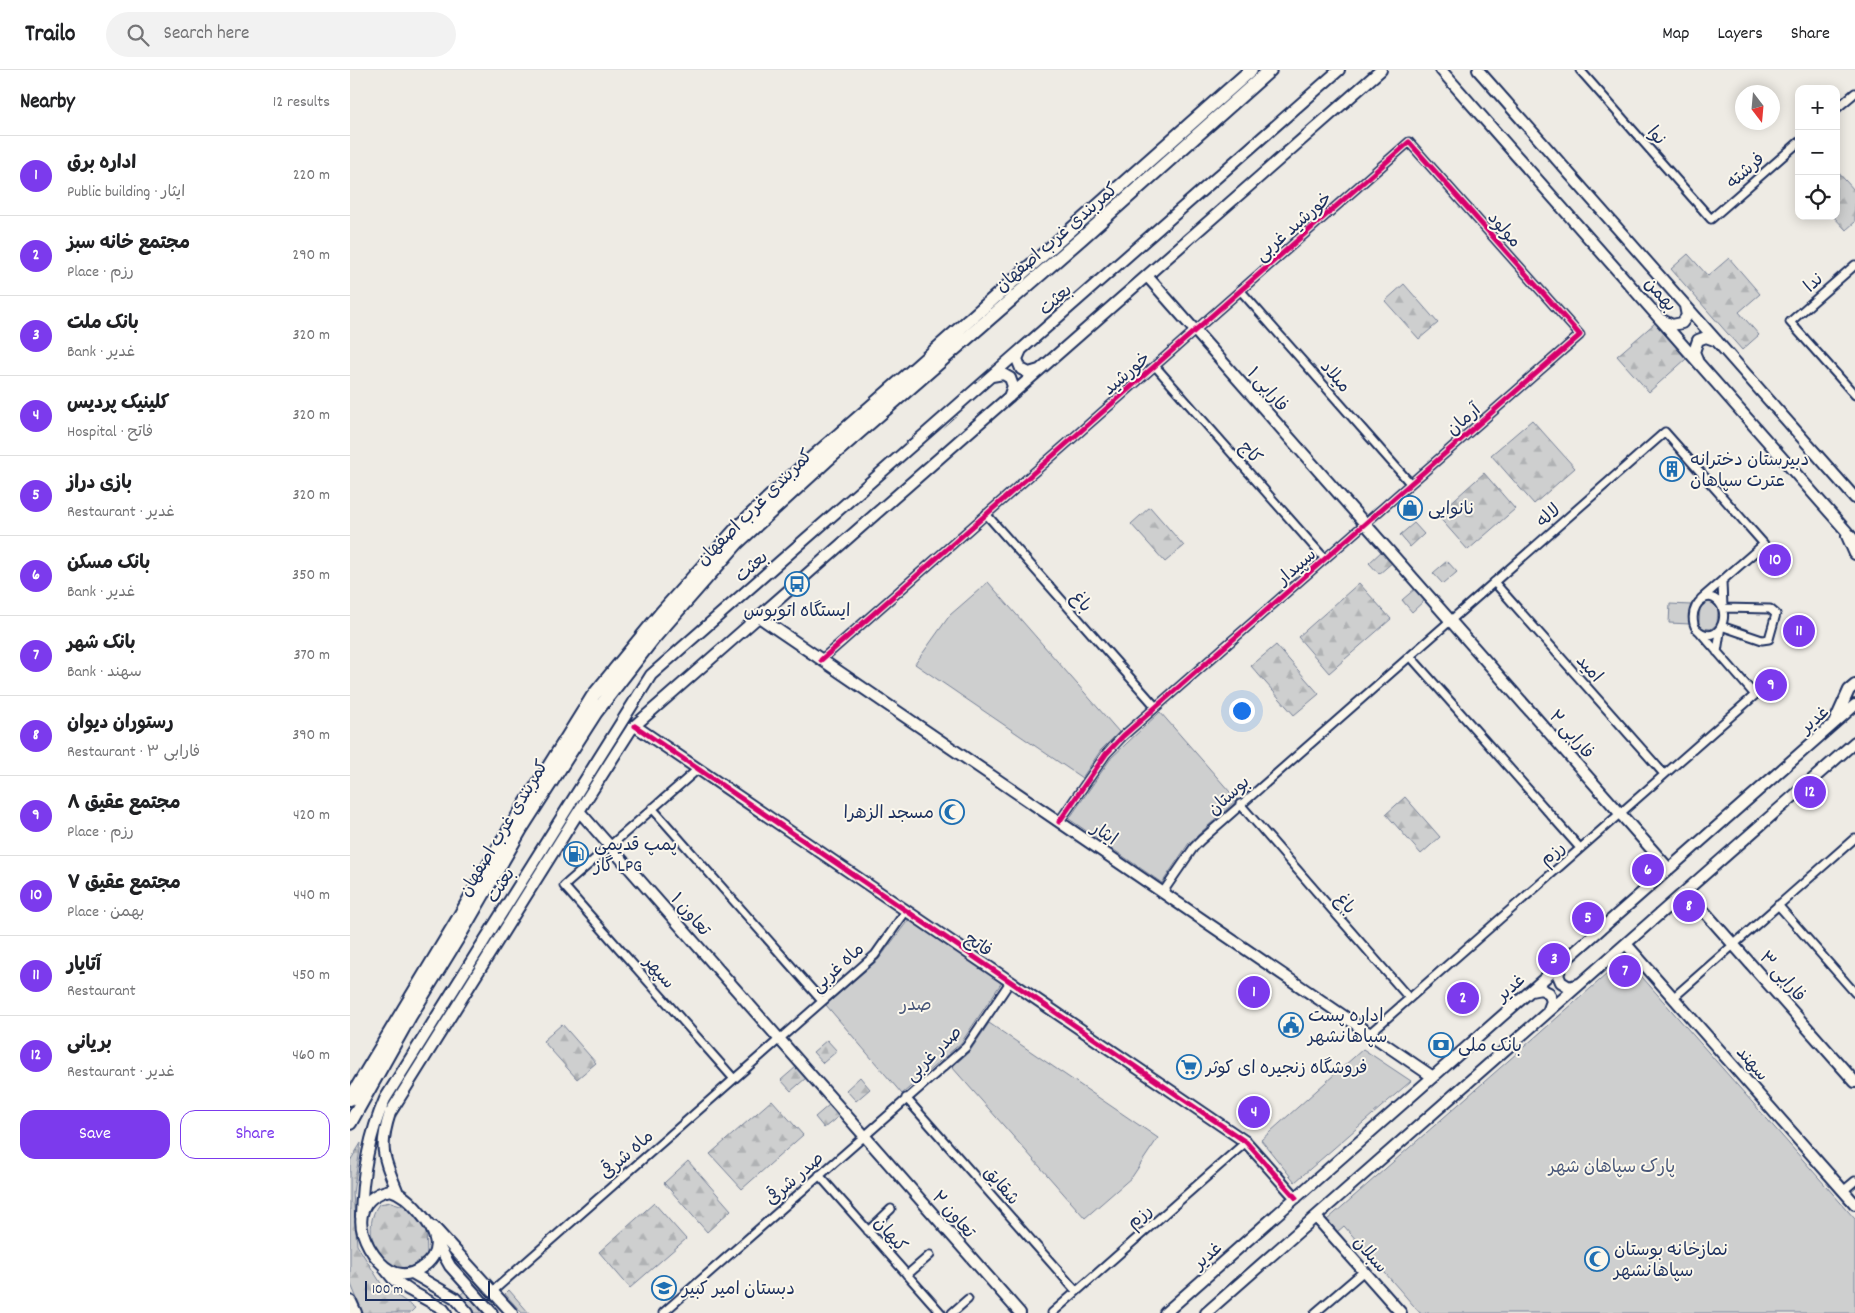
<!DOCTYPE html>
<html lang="en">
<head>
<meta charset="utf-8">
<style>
  :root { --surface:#fff; --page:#f2f2f2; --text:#202124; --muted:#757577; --line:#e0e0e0; --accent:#7c3aed }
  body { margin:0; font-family:Dekko,"Playpen Sans Arabic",sans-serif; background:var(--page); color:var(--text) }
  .controls { position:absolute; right:15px; top:15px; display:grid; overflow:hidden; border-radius:10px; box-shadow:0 2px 12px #0003 }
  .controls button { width:45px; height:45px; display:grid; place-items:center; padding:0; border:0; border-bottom:1px solid var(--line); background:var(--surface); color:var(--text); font:25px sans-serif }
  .compass { position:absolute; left:1385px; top:15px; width:45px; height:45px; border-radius:50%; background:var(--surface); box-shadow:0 2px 12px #0003; rotate:164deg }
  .scale { position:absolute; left:15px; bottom:12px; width:125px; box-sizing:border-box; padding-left:5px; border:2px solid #1b2f5e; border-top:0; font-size:14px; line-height:18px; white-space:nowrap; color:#1b2f5e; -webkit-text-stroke:4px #fbf7ec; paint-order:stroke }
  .you { position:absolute; left:891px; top:640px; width:18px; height:18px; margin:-12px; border:4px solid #fff; border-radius:50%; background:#1a73e8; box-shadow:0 0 0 8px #1a73e833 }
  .badge { display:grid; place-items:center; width:32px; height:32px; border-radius:50%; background:var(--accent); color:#fff; font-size:16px; font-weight:700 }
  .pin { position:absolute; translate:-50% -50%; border:2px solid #fff; box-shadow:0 1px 5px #0006 }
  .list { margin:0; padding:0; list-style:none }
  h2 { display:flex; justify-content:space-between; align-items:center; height:65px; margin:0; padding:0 20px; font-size:21px }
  h2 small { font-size:16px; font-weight:400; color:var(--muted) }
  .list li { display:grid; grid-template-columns:32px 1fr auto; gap:15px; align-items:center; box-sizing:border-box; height:80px; padding:0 20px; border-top:1px solid var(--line) }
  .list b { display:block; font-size:19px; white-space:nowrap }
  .list p { margin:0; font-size:16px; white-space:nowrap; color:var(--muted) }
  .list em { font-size:16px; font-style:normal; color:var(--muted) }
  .actions { display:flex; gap:10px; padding:15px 20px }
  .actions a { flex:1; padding:11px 0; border:1px solid var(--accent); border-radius:15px; text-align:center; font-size:18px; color:var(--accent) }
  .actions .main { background:var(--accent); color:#fff }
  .icon { flex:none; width:28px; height:28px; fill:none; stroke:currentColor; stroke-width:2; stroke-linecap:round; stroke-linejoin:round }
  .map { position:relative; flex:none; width:1505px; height:1243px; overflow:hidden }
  header { display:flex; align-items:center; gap:30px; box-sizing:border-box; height:70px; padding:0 25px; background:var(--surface); border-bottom:1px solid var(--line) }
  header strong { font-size:24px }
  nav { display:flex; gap:28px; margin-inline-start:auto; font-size:18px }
  .search { width:350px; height:45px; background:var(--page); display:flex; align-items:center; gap:12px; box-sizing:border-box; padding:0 18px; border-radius:28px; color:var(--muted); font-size:19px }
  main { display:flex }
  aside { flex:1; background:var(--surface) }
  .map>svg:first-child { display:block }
  .green { fill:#cecfcf; stroke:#747f96 }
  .forest { fill:url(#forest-firs); stroke:#747f96 }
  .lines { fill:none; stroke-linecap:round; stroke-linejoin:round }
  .street-casing { stroke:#1b2f5e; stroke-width:11 }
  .secondary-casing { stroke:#1b2f5e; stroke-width:14 }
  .highway-casing { stroke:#1b2f5e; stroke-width:16 }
  .street { stroke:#fbf7ec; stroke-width:7 }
  .secondary { stroke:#fbf7ec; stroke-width:10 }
  .highway { stroke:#fbf7ec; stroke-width:12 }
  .cycleway-casing { stroke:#fbf7ec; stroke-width:8 }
  .cycleway { stroke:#d6006c; stroke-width:5 }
  .labels { text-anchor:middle; stroke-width:4; stroke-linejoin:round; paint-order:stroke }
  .street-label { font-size:18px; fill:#1b2f5e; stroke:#fbf7ec }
  .poi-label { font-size:18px; fill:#1b2f5e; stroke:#fbf7ec; text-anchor:start }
  .park-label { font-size:18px; fill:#48577a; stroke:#fbf7ec }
</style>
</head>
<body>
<header>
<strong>Trailo</strong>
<div class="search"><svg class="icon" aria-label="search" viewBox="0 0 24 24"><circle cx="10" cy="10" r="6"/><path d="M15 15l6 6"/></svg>Search here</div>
<nav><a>Map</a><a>Layers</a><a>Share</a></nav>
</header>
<main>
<aside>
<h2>Nearby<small>12 results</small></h2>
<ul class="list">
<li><span class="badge">1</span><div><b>اداره برق</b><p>Public building · ایثار</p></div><em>220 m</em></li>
<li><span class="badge">2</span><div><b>مجتمع خانه سبز</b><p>Place · رزم</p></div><em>290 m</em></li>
<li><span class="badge">3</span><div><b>بانک ملت</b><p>Bank · غدیر</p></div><em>320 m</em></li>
<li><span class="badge">4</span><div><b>کلینیک پردیس</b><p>Hospital · فاتح</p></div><em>320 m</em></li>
<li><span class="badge">5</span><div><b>بازی دراز</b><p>Restaurant · غدیر</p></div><em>320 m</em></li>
<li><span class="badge">6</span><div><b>بانک مسکن</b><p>Bank · غدیر</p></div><em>350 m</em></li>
<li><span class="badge">7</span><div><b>بانک شهر</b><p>Bank · سهند</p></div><em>370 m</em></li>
<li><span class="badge">8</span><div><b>رستوران دیوان</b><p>Restaurant · فارابی ۳</p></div><em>390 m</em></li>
<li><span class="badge">9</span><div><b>مجتمع عقیق ۸</b><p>Place · رزم</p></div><em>420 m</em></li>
<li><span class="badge">10</span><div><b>مجتمع عقیق ۷</b><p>Place · بهمن</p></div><em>440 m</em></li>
<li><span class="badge">11</span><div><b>آتایار</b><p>Restaurant</p></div><em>450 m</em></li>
<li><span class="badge">12</span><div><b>بریانی</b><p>Restaurant · غدیر</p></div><em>460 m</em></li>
</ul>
<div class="actions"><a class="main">Save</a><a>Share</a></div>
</aside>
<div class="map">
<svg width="1505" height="1243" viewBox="0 0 1505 1243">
  <defs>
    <pattern id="forest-firs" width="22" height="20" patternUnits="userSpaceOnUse" patternTransform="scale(1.25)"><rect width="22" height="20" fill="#cecfcf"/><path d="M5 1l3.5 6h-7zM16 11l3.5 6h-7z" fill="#b0b2b4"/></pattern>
  </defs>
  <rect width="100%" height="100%" fill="#eeebe4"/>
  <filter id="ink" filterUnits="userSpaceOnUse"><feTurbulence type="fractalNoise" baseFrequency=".02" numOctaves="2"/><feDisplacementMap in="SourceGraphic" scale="10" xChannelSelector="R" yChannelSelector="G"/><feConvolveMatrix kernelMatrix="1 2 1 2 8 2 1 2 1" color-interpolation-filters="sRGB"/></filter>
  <g filter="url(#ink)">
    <!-- green -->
    <path class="green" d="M638 512 769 662 751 680 732 708 565 594 600 545Z
      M1357 532 1362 533 1368 539 1367 554 1361 559 1352 558 1349 553 1350 538Z
      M1320 534 1341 535 1340 554 1319 553Z
      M810 642 887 730 839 773 812 813 719 749 761 688Z
      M559 849 652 912 611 973 552 1024 476 935 529 889Z
      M1282 882 1292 893 1285 899 1505 1149V1243H1070L994 1156 987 1162 977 1150Z
      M639 953 808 1068 782 1107 735 1148 602 997 620 981Z
      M1013 979 1061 1011 945 1112 911 1070Z
      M127 1209 151 1237 133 1227 121 1214Z
      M117 1219 137 1243H125L110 1225Z
      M159 1220 179 1243H172L155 1224Z"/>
    <!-- forest -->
    <path class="forest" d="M1486 100 1505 121V152L1496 160 1483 146H1486Z
      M1338 184 1358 206 1379 188 1410 224 1389 242 1409 265 1392 280 1321 199Z
      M1054 214 1088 253 1069 269 1035 231Z
      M1305 253 1336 289 1299 322 1267 286Z
      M1182 350 1225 398 1184 434 1141 385Z
      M1134 403 1165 439 1118 480 1087 445Z
      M800 437 834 476 815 492 781 454Z
      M1064 453 1074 464 1060 477 1050 465Z
      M1033 480 1043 492 1029 504 1019 493Z
      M1097 491 1107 502 1093 514 1083 503Z
      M1009 513 1041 549 979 603 948 567Z
      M1066 518 1076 529 1062 542 1052 530Z
      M926 575 969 624 944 645 901 596Z
      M1055 727 1090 767 1071 784 1036 744Z
      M212 954 246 993 227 1009 193 971Z
      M477 970 487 981 473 993 463 982Z
      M446 997 456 1008 441 1021 431 1010Z
      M510 1007 520 1019 506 1031 496 1020Z
      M422 1030 453 1065 392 1119 360 1084Z
      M479 1035 489 1046 474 1058 465 1047Z
      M11 1073 3 1123 7 1175 32 1215 65 1238 60 1243H13L0 1212V1091Z
      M338 1091 381 1140 357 1162 314 1113Z
      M41 1132 60 1138 76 1159 77 1184 67 1197C62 1198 56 1201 51 1199 24 1191 12 1157 29 1134Z
      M304 1133 336 1169 280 1218 249 1182Z"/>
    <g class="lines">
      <defs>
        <path id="street" d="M1230 0 1361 149 1449 72
          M1486 39 1505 23
          M1505 195 1440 252 1505 325
          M890 220 1060 413
          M805 296 975 489
          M636 444 806 637
          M1144 512 1314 704
          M1360 527C1384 533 1373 574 1352 563 1348 561 1345 558 1344 554 1341 542 1347 528 1360 527Z
          M1367 582 1371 556 1412 570 1419 569 1426 544 1420 539 1373 538 1372 511
          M1060 586 1230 778
          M471 590 1059 72 1230 265 773 666 756 684 709 752
          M348 699 214 816 384 1009
          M890 734 1059 928
          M302 738 472 931
          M813 822 844 777 851 770 1315 362 1414 474 1351 529
          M1428 835 1505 923
          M1323 928 1505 768
          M1020 963 1405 625 1349 561
          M556 1028 726 1221
          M469 1105 591 1243
          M1493 1121 1505 1111
          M518 1161 541 1139
          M557 1205 580 1185
          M143 1221 525 885 556 841
          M313 1243 616 977 660 912
          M602 1243 618 1229
          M702 1243 896 1072
          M965 1243 1014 1201"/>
        <path id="secondary" d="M1091 0 1505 471
          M1128 0 1505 428
          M797 206 1319 799
          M1312 250 1322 255 1332 253 1337 246 1335 236
          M671 280 667 289 671 299 679 303 689 300
          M1347 289 1344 282 1348 270 1356 267 1367 271
          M642 306 653 304 660 308 663 316 659 327
          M1497 466 1505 484
          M409 547 1083 1007
          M1485 651 1499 620 1505 615
          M285 656 896 1072 946 1128
          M229 741 670 1243
          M1336 821 1505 1012
          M1276 874 1505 1134
          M1212 894 1208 905 1211 912 1219 917 1229 914
          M1181 921 1191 919 1199 923 1202 931 1198 942
          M40 1120C52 1123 62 1133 70 1143 85 1160 96 1182 71 1198 48 1214 30 1196 19 1177 5 1152 9 1127 40 1120Z
          M48 1123C34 1088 28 1080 40 1043L229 741 282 658 1031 0
          M11 1147C12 1106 18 1067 35 1029L301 605 989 0
          M966 1147 1051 1243
          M84 1157 162 1243
          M86 1171 100 1196 142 1243
          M35 1199 44 1210 59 1220 93 1239 96 1243
          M62 1203 105 1228 118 1243
          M815 1243 1505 635
          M856 1243 1505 672"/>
        <path id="highway" d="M0 1029 108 849 153 770 243 626 312 542 388 457 454 395 554 308 901 0
          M0 1053 60 946 112 861 171 759 246 642 302 570 388 472 476 391 732 168 920 0
          M0 1232 5 1243"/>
      </defs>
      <!-- street casing -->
      <use href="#street" class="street-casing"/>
      <!-- secondary casing -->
      <use href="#secondary" class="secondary-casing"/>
      <!-- highway casing -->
      <use href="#highway" class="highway-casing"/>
      <!-- street -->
      <use href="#street" class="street"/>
      <!-- secondary -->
      <use href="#secondary" class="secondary"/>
      <!-- highway -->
      <use href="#highway" class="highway"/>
      <defs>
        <path id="cycleway" d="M471 590 1059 72 1230 265 773 666 756 684 709 752
          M285 656 896 1072 946 1128"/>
      </defs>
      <!-- cycleway casing -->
      <use href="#cycleway" class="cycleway-casing"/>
      <!-- cycleway -->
      <use href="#cycleway" class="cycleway"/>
    </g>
  </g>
  <!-- icons -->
  <defs>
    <symbol id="building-ring" viewBox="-11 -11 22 22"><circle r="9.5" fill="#fbf7ec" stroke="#1f6fb2" stroke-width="1.5"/><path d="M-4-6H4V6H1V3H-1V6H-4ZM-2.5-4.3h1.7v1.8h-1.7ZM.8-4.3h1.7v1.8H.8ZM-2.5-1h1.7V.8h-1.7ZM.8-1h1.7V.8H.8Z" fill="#1f6fb2"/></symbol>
    <symbol id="shop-ring" viewBox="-11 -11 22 22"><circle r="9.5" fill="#fbf7ec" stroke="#1f6fb2" stroke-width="1.5"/><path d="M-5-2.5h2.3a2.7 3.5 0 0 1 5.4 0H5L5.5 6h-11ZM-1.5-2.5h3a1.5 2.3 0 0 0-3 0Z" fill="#1f6fb2"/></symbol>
    <symbol id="bus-ring" viewBox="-11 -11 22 22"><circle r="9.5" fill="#fbf7ec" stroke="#1f6fb2" stroke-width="1.5"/><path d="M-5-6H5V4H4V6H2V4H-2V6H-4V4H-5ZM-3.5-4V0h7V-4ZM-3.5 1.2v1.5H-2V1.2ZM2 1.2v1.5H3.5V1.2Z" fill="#1f6fb2"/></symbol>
    <symbol id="mosque-ring" viewBox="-11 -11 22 22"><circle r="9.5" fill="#fbf7ec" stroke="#1f6fb2" stroke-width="1.5"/><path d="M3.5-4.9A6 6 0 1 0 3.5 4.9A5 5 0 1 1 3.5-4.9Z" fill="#1f6fb2"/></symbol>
    <symbol id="fuel-ring" viewBox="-11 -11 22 22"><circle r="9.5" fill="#fbf7ec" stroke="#1f6fb2" stroke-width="1.5"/><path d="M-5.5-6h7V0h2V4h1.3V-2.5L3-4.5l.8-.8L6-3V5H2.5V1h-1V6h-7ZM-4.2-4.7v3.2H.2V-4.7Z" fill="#1f6fb2"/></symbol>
    <symbol id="civic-ring" viewBox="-11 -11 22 22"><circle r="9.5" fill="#fbf7ec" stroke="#1f6fb2" stroke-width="1.5"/><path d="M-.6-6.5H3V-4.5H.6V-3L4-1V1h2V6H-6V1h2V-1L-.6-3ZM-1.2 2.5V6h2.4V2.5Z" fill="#1f6fb2"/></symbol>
    <symbol id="bank-ring" viewBox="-11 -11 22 22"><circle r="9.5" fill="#fbf7ec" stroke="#1f6fb2" stroke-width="1.5"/><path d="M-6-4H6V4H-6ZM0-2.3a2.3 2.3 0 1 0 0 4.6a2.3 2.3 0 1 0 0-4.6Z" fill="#1f6fb2"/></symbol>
    <symbol id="supermarket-ring" viewBox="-11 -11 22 22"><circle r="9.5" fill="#fbf7ec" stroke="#1f6fb2" stroke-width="1.5"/><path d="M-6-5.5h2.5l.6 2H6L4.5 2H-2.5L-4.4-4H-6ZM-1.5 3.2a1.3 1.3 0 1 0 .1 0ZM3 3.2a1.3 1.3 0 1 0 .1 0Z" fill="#1f6fb2"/></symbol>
    <symbol id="school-ring" viewBox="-11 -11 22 22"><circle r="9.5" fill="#fbf7ec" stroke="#1f6fb2" stroke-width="1.5"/><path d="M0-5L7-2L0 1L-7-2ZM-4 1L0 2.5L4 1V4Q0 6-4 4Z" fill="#1f6fb2"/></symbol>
  </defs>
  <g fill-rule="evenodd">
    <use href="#building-ring" x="1308" y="385" width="28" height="28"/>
    <use href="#shop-ring" x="1046" y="424" width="28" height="28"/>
    <use href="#bus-ring" x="433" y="500" width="28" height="28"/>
    <use href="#mosque-ring" x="588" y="728" width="28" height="28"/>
    <use href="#fuel-ring" x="212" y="770" width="28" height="28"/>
    <use href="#civic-ring" x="927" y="941" width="28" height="28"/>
    <use href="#bank-ring" x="1077" y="961" width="28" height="28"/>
    <use href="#supermarket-ring" x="825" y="983" width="28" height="28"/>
    <use href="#mosque-ring" x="1233" y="1175" width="28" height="28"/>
    <use href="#school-ring" x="300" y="1204" width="28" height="28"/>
  </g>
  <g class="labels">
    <!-- street labels -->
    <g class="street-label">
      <text transform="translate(1307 65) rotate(49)" y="6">نوا</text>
      <text transform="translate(1395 100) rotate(-41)" y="6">فرشته</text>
      <text transform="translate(943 156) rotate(-41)" y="6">خورشید غربی</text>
      <text transform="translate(1155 159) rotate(49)" y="6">مولود</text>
      <text transform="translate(706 167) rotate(-41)" y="6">کمربندی غرب اصفهان</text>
      <text transform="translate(1463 212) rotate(-42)" y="6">ندا</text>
      <text transform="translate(1311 224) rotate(49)" y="6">بهمن</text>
      <text transform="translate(705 229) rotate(-41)" y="6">بعثت</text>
      <text transform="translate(776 303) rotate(-41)" y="6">خورشید</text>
      <text transform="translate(986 306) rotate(49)" y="6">میلاد</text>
      <text transform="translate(918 319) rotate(49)" y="6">فارابی ۱</text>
      <text transform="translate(1113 349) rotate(-41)" y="6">آرمان</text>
      <text transform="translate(901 382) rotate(49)" y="6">کاج</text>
      <text transform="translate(404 437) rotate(-45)" y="6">کمربندی غرب اصفهان</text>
      <text transform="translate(1198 445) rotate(-41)" y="6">لاله</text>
      <text transform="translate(401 496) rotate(-41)" y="6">بعثت</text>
      <text transform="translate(946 496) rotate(-41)" y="6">سپیدار</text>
      <text transform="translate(732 531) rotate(49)" y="6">باغ</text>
      <text transform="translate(1240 598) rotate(49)" y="6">امید</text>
      <text transform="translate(1464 649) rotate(-41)" y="6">غدیر</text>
      <text transform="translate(1222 664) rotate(49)" y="6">فارابی ۲</text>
      <text transform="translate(878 725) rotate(-42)" y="6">بوستان</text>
      <text transform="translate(153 758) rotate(-59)" y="6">کمربندی غرب اصفهان</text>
      <text transform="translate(755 763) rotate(34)" y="6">ایثار</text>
      <text transform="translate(1202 783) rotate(-41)" y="6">رزم</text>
      <text transform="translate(150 815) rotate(-58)" y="6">بعثت</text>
      <text transform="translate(996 833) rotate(49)" y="6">باغ</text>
      <text transform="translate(341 844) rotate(49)" y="6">تعاون ۱</text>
      <text transform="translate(629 874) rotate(34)" y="6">فاتح</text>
      <text transform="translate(487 897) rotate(-42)" y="6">ماه غربی</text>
      <text transform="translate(310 902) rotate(49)" y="6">سپهر</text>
      <text transform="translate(1433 906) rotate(49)" y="6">فارابی ۳</text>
      <text transform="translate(1160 917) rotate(-41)" y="6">غدیر</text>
      <text transform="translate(583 983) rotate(-44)" y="6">صدر غربی</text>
      <text transform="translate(1403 993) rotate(49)" y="6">سهند</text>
      <text transform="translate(276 1084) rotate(-41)" y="6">ماه شرقی</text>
      <text transform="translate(444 1108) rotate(-41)" y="6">صدر شرقی</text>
      <text transform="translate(652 1115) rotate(49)" y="6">شقایق</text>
      <text transform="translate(604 1144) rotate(49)" y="6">تعاون ۲</text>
      <text transform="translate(789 1146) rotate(-41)" y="6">رزم</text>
      <text transform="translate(541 1164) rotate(49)" y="6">کیهان</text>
      <text transform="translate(1021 1184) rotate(49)" y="6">سبلان</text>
      <text transform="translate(857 1185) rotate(-41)" y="6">غدیر</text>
    </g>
    <!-- poi labels -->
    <g class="poi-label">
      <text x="1340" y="395">دبیرستان دخترانه<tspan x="1340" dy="21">عترت سپاهان</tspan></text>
      <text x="1078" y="444">نانوایی</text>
      <text x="447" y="546" text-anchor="middle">ایستگاه اتوبوس</text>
      <text x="584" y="748" text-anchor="end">مسجد الزهرا</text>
      <text x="244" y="780">پمپ قدیمی<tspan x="244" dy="21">گاز LPG</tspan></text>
      <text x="958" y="951">اداره پست<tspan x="958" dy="21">سپاهانشهر</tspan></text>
      <text x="1108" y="981">بانک ملی</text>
      <text x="856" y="1003">فروشگاه زنجیره ای کوثر</text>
      <text x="1264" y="1185">نمازخانه بوستان<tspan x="1264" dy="21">سپاهانشهر</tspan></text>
      <text x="332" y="1224">دبستان امیر کبیر</text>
    </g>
    <!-- park labels -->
    <g class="park-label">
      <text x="566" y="940">صدر</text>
      <text x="1262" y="1102">پارک سپاهان شهر</text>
    </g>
  </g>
</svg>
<div class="controls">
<button>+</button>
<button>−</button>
<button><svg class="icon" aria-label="locate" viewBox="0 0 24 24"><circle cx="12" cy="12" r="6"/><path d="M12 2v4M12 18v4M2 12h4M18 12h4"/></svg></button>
</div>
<svg class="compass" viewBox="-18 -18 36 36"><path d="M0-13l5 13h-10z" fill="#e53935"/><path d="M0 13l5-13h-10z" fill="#757577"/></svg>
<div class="scale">100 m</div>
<div class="you"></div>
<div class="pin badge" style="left:904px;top:922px">1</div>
<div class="pin badge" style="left:1113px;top:928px">2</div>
<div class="pin badge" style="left:1204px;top:889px">3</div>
<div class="pin badge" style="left:904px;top:1042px">4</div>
<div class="pin badge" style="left:1238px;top:848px">5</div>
<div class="pin badge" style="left:1298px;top:800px">6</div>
<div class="pin badge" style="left:1275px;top:901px">7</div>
<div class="pin badge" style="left:1339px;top:836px">8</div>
<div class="pin badge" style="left:1421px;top:615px">9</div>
<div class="pin badge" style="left:1425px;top:490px">10</div>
<div class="pin badge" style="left:1449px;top:561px">11</div>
<div class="pin badge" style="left:1460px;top:722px">12</div>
</div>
</main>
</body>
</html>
